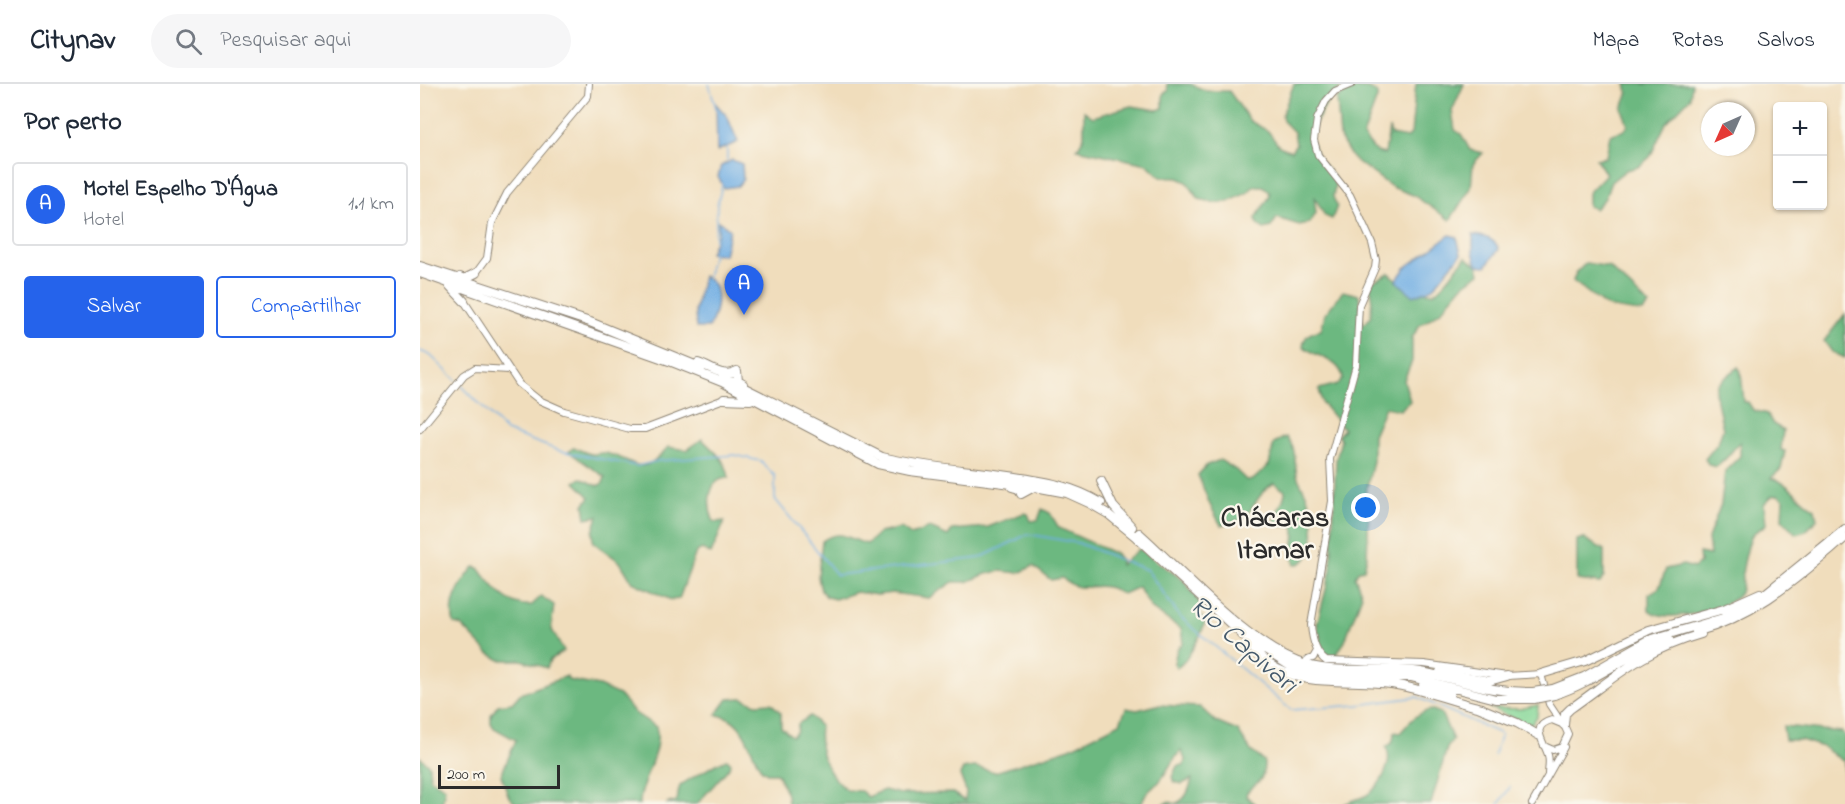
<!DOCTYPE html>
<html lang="pt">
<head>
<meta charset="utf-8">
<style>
  :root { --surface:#fff; --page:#f6f6f7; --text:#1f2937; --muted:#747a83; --line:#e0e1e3; --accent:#2563eb }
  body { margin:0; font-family:"Indie Flower",sans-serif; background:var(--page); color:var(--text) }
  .controls { position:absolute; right:18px; top:18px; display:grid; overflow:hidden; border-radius:6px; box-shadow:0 2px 4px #0004 }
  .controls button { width:54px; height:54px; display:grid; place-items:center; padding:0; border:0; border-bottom:2px solid var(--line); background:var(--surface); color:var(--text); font:30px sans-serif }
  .compass { position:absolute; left:1281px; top:18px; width:54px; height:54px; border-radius:50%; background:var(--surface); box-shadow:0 2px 4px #0004; rotate:225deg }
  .scale { position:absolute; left:18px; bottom:15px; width:122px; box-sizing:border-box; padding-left:6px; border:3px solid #2b2b2b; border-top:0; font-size:16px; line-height:21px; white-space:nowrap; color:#2b2b2b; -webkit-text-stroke:4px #fbf7ec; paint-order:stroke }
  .you { position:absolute; left:946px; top:424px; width:21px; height:21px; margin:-15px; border:4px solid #fff; border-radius:50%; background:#1a73e8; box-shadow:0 0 0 9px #1a73e833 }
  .badge { display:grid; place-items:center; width:39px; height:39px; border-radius:50%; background:var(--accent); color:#fff; font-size:20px; font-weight:700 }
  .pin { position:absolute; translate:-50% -50px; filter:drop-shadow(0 2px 3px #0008) }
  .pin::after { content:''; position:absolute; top:32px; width:21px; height:18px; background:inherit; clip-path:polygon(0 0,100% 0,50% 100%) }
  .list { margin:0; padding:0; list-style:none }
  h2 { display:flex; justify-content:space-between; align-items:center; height:78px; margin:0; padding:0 24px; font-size:26px }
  h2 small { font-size:20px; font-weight:400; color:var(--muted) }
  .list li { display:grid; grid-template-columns:39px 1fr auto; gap:18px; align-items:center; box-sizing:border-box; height:84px; margin:0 12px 12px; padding:0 12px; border:2px solid var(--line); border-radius:6px }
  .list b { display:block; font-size:22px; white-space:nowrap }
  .list p { margin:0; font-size:20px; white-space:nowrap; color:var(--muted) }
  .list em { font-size:20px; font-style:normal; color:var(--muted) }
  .actions { display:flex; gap:12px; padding:18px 24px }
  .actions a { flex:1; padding:14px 0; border:2px solid var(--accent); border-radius:6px; text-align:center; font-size:21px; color:var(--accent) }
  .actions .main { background:var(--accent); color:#fff }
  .icon { flex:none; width:33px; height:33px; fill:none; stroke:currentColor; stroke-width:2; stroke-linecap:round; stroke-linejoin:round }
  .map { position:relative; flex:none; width:1425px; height:720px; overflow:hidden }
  header { display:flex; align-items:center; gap:36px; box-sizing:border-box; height:84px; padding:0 30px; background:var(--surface); border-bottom:2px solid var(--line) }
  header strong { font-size:28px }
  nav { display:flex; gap:33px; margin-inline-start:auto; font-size:21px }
  .search { width:420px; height:54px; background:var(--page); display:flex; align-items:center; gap:15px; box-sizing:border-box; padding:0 21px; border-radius:33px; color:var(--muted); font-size:22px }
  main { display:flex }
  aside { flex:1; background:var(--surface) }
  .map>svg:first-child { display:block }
  .green { fill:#85d797; stroke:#588161; stroke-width:1.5 }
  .forest { fill:#6cb880; stroke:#4c7256; stroke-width:1.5 }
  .water { fill:#71aee3; stroke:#4e6c87; stroke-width:1.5 }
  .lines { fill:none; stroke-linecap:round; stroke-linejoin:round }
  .stream { stroke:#71aee3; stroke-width:1.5 }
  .secondary-casing { stroke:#8e8474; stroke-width:8 }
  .highway-casing { stroke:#8e8474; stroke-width:10 }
  .secondary { stroke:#fff; stroke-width:6 }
  .highway { stroke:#fff; stroke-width:8 }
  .highway-bridge-casing { stroke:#8e8474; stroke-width:10; stroke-linecap:butt }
  .highway-bridge { stroke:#fff; stroke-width:8 }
  .labels { text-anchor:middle; stroke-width:4.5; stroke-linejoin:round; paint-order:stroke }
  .neighbourhood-label { font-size:28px; font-weight:bold; fill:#2b2b2b; stroke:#fbf7ec }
  .water-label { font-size:28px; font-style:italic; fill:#44596b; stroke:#fbf7ec }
</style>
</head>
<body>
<header>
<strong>Citynav</strong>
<div class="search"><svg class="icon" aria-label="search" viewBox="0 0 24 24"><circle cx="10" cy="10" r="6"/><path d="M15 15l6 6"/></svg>Pesquisar aqui</div>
<nav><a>Mapa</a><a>Rotas</a><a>Salvos</a></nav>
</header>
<main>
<aside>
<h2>Por perto<small></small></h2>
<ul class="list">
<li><span class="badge">A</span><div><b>Motel Espelho D'Água</b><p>Hotel</p></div><em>1.1 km</em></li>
</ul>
<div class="actions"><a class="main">Salvar</a><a>Compartilhar</a></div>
</aside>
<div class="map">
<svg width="1425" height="720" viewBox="0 0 1425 720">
  <rect width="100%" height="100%" fill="#fbf7ec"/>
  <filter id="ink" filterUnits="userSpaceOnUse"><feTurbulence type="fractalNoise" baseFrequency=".0167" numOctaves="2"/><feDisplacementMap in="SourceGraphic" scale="12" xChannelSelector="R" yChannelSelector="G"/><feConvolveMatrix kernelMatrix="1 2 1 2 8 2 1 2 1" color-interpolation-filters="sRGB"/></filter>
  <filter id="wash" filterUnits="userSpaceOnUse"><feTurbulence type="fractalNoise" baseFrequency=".008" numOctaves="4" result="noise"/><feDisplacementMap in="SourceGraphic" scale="24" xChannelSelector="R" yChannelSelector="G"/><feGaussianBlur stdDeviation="1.35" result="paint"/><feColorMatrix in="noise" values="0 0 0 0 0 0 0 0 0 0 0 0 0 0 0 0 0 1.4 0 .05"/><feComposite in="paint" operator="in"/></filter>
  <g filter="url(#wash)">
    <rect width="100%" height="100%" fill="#f0ddbc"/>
    <!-- green -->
    <path class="green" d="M1118 621 1117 633 1110 641 1070 624 1100 625Z"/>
    <!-- forest -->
    <path class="forest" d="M747 0H770L787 7H809L830 37 848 47 859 62 871 67 876 60 874 48 863 37 862 31 874 0H925L910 14 889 51 898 74 913 92 915 101 913 113 917 122 912 135 905 132 894 112 896 129 890 139 879 141 857 134 851 143 844 145 838 141 836 134 850 112 849 107 843 102H834L827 109 808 118 795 119 779 115 767 98 758 94 741 93 727 80 657 65 664 53V27L673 33 711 22 738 26 743 24V10L748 7Z
      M996 0H1044L1032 27 1035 46 1041 50 1050 66 1063 69 1053 80 1051 104 1030 136 993 111 972 103 932 74 920 54 917 15C928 4 944 0 957 9V14L943 52 956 68 965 70 969 44 971 51 987 54 991 50Z
      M1206 0H1272L1270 14 1246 39 1230 73 1218 83 1206 86 1191 98 1185 114 1175 125 1168 122V109L1186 90 1176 75 1186 73 1190 51 1204 46 1208 41 1202 25 1208 8Z
      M1046 173 1058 182 1060 189 1043 201 1020 228 999 242 992 254V277L984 296 990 317 980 326 965 323 953 351V377L943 421 949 427 947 472 944 485 939 486 935 493 942 511 924 559 913 575 903 567 897 540 911 486 916 376 921 356 918 351 924 345 902 319 899 305 918 300 923 295C921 275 896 274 883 262 885 250 890 249 901 246L905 230 923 207 939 211 942 241 951 233 952 210 950 204 952 198 969 189 986 205 1013 209C1024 204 1036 183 1046 173Z
      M1166 179 1189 183 1229 221 1223 228C1217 228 1188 224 1184 221L1153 197 1156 189Z
      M1425 230V274L1412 268 1404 257Z
      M1318 283 1321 288 1324 318H1328L1333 326 1347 330 1353 340 1363 346 1361 366 1365 367 1361 385 1351 394C1369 398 1379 416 1395 425L1397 435 1386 447 1376 450 1362 435 1363 415 1358 411 1352 412 1344 420 1346 440C1342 446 1336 445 1332 451 1329 456 1322 485 1322 492 1321 498 1323 504 1319 510 1310 525 1243 541 1229 526V510L1239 504 1246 485 1263 481 1274 484 1280 479 1279 469 1290 471 1288 454 1301 420 1305 387 1320 372V358C1311 367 1308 375 1296 383L1289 381 1285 375 1298 359 1303 345 1295 308 1297 301Z
      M866 353C877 364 874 377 877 391 879 398 884 405 887 412 893 432 902 475 875 481 868 464 878 458 874 442H861L855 438C855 425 865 419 865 407L854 399C838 409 835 423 823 435L801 441 790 421 778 391 787 381 800 376 816 386 826 396H833L849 381 854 359Z
      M282 355C294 368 306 374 309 394 287 394 287 421 293 436L296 438 305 437 291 470 282 465 276 468 259 515 251 516 212 498 200 478 173 458V448L178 432 166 434 164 421 170 413 155 398 161 394 178 402 183 399 185 393 149 368 153 364C160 365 165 369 171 370 175 371 181 368 185 369 216 375 219 397 248 363L267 366Z
      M622 425 630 429 639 444 696 470 700 475V481L719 465 763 496 780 519 779 530 785 538C782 550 766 580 756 584L754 579 757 565 763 559 761 545 732 525 718 503 703 510C697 509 696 506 691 504 672 497 663 512 642 494L631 496 613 482 599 489 580 487 566 490 547 498H533L509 514 472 509 457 511 436 508 415 515 407 513 401 507 398 493 402 457C421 444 428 455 447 460L459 449 481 444 491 451 510 444 528 452 532 446 568 443 604 429 608 430 611 437 618 436Z
      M1163 454 1184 466V493L1180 499 1157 496V456Z
      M54 483 59 484C71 501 88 524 112 521L121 512 134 521 131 544 144 567 130 576 127 584 101 576H80L68 569 42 542 34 540C28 518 40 500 54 483Z
      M147 592 148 596 179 602 199 611 215 629 236 643C243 667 220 694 220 720H96L89 713 81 691 96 656 74 644 71 639V631L78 621 92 619 100 610Z
      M322 614 336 620 351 619 361 629V643L372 652 377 647 378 640 390 632 400 642C397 668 407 690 427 706L441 707 448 713 464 706 481 710 533 709 545 717 546 707 540 691 543 685 555 683 575 688 650 664 700 639 706 624 717 626 737 621 780 623 796 638 818 647 831 667 844 677C844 698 840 695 827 708L826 712 835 720H744L749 717 755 720C767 715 769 706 772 695L762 700 755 698 752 693 757 682 764 681 765 675 761 667C751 676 748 688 739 698 732 705 723 710 722 720H368L367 711 357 689H347L342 686C329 667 325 632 296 631L308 615Z
      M1013 626 1021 629 1033 656 1027 664 1011 720H925C932 716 940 715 947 711 961 702 974 678 966 663L972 659 975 648 980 649C990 638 997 627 1013 626Z
      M1363 642 1422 648 1425 652V705L1424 678 1403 663 1381 656H1365Z
      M0 673 9 681 10 694 25 704 22 720H0Z
      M307 675 311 679 308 685 277 720H246L257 717C258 712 258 706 260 702 262 699 301 677 307 675Z"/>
    <!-- water -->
    <path class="water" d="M296 20 307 32 318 58 297 67Z
      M312 76 322 80 323 95 318 102 304 104 298 93 301 82Z
      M298 137 310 145 304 171 290 169 298 149Z
      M1030 151 1037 153 1041 170 1013 204 994 212 976 197 985 184Z
      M1053 151C1064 152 1075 155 1079 165L1066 182 1057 181 1053 168Z
      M283 192C304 200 297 228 289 244H276L275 226Z"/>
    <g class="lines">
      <!-- stream -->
      <path class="stream" d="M289 0 296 24
        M307 76V63
        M295 156 297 121 303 98
        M287 194 293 169
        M0 267 10 271 36 296
        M39 299 86 347 140 367 217 382 237 377 315 371 340 377 355 392V415L417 491 560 474 608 450 658 459 727 486 760 533 871 626 938 621 997 613 1081 650 1074 671
        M1079 720 1090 703"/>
    </g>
  </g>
  <g filter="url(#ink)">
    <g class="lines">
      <defs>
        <path id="secondary" d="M932 0 915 7 906 17 897 35 894 56 898 71 930 111 952 159 956 176 955 184 939 221 936 281 910 375 912 417 891 541C892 555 895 569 906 577L1004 580 1087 592 1121 590 1129 620 1141 638
          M56 189 67 174 72 139 87 109 168 12 169 0
          M44 217 99 300 119 316 144 327 210 345H225L304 315
          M0 345 44 291 55 284 89 286
          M887 576 893 574 897 567
          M1124 662 1133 666 1142 663 1148 650 1144 641 1132 636C1109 642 1124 657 1128 671 1130 677 1128 684 1128 691
          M1112 720 1144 663"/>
        <path id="highway" d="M0 182 170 238 282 284
          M0 189 252 278 302 298 458 380 490 387 615 403 647 409 669 419 688 430 716 453 826 554 872 583 910 592 991 593 1076 615H1114
          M40 193 44 195 56 189
          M30 202 44 217
          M278 279C291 283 304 295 317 287L318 297 323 300
          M303 293 462 373C504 383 547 386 589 392 622 397 652 401 681 419
          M304 315 330 316
          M681 397 693 422 712 443
          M592 403 599 405 601 410 614 403
          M719 449C763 488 832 566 887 581 925 591 963 581 1001 588 1043 596 1068 609 1113 608
          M1276 548C1336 532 1378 493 1425 454
          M831 562C865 610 929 592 977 601 1006 606 1033 618 1062 624
          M1020 588 1069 597 1087 592
          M1121 590 1165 577 1229 546 1304 525 1340 509
          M1003 600 1030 610
          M1133 605 1164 593 1229 556 1303 534 1331 521 1425 445
          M1134 611C1175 598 1208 569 1249 555
          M1058 623 1097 639 1118 651
          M1144 641 1145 630 1150 625C1198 591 1222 567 1281 550"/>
      </defs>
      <!-- secondary casing -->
      <use href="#secondary" class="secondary-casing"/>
      <!-- highway casing -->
      <use href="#highway" class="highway-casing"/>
      <!-- secondary -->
      <use href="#secondary" class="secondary"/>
      <!-- highway -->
      <use href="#highway" class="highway"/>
      <defs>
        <path id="highway-bridge" d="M1113 608 1133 605
          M1114 615 1134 611"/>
      </defs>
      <!-- highway-bridge casing -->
      <use href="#highway-bridge" class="highway-bridge-casing"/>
      <!-- highway-bridge -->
      <use href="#highway-bridge" class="highway-bridge"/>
    </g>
  </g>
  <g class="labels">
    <!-- neighbourhood labels -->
    <g class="neighbourhood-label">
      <text x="855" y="442">Chácaras<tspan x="855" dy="32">Itamar</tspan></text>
    </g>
    <!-- water labels -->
    <g class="water-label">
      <text transform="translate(825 559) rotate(41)" y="10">Rio Capivari</text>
    </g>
  </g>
</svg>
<div class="controls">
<button>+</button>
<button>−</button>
</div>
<svg class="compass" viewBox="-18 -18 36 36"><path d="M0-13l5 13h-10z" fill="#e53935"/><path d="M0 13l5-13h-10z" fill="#747a83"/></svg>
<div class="scale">200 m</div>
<div class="you"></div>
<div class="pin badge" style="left:324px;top:231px">A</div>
</div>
</main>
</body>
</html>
